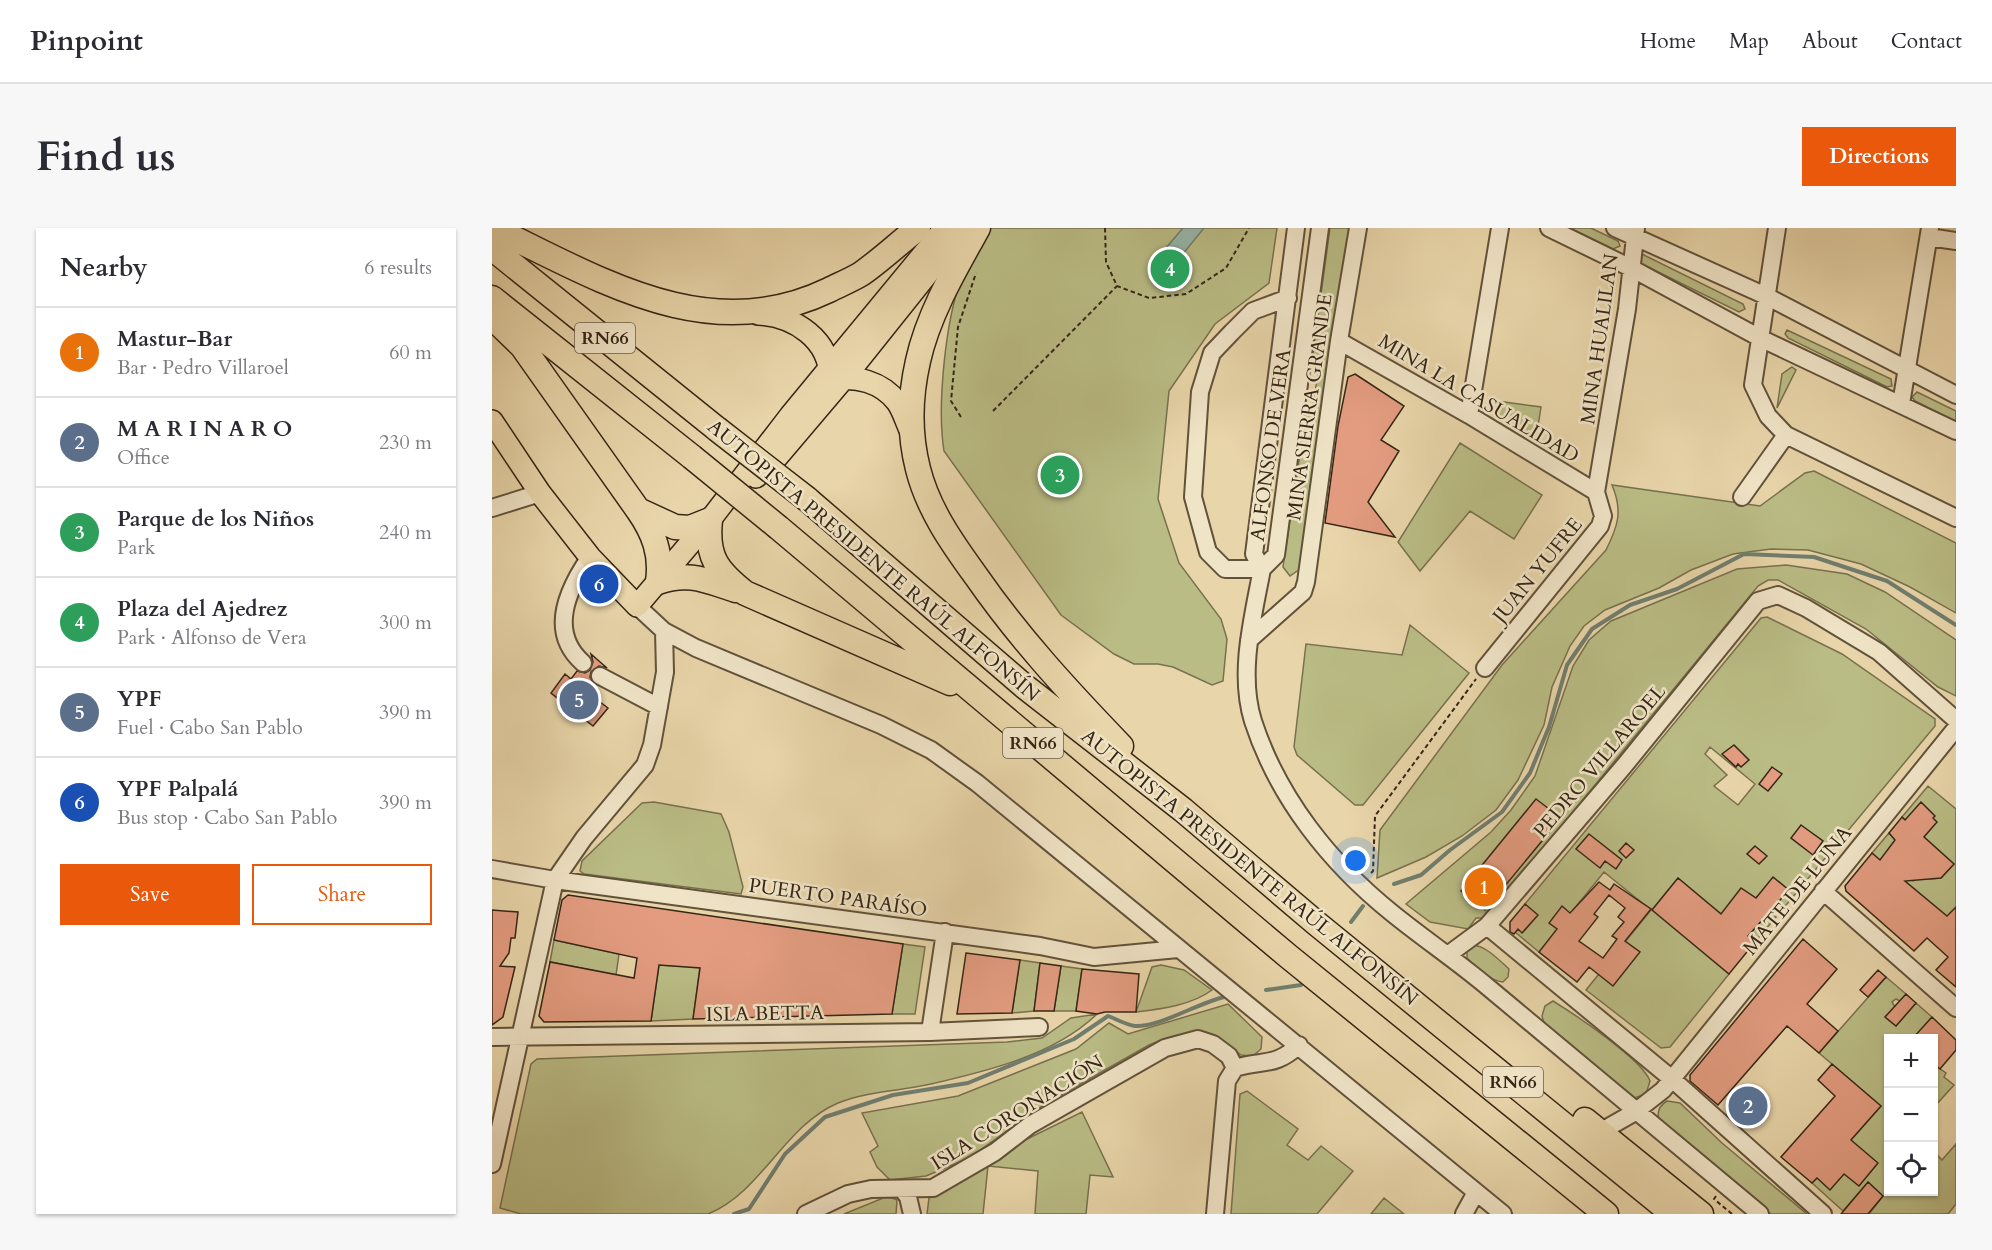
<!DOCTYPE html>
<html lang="en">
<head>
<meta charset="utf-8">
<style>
  :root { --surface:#fff; --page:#f7f7f7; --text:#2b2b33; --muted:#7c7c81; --line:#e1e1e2; --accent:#ea580c }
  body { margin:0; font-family:Cardo,serif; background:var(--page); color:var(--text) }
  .controls { position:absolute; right:18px; bottom:18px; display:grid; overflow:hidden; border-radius:0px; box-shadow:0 2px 4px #0004 }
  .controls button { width:54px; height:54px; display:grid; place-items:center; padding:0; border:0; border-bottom:2px solid var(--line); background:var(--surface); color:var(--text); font:30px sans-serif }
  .you { position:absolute; left:864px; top:633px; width:21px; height:21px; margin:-15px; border:4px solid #fff; border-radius:50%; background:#1a73e8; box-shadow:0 0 0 9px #1a73e833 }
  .badge { display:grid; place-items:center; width:39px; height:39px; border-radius:50%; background:var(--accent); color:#fff; font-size:20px; font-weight:700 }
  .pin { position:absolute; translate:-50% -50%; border:3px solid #fff; box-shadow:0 2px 6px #0006 }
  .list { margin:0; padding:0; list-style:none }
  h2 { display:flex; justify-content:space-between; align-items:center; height:78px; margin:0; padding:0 24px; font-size:26px }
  h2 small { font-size:20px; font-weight:400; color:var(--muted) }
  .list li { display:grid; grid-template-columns:39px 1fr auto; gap:18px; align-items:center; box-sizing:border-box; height:90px; padding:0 24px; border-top:2px solid var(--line) }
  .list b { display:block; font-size:22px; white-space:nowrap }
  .list p { margin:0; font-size:20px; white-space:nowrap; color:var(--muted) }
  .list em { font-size:20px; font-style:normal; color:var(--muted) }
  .actions { display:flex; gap:12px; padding:18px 24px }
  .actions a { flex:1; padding:14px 0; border:2px solid var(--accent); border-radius:0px; text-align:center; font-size:21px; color:var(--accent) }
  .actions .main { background:var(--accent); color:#fff }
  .icon { flex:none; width:33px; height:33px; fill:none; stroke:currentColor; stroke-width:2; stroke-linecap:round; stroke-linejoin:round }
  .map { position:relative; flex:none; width:1464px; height:986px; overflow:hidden; border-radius:0px }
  header { display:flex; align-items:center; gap:36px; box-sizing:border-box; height:84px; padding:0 30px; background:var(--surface); border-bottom:2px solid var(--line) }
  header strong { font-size:28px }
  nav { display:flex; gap:33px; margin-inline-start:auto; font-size:21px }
  .intro { display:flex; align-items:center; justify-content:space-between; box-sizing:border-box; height:144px; padding:0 36px }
  h1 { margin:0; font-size:42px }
  .button { padding:15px 27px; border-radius:0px; background:var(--accent); color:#fff; font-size:21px; font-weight:700 }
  main { display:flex; gap:36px; padding:0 36px }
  aside { flex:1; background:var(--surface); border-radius:0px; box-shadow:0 2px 4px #0004 }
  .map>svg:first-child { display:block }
  .green { fill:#babc85; stroke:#78714e; stroke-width:1.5; fill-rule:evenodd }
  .water { fill:#97b8ab; stroke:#707e6f; stroke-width:1.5 }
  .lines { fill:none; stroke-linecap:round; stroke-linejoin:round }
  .stream { stroke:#707e6f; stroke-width:4 }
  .building { fill:#e39c80; stroke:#362616; stroke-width:1.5; fill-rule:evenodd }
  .minor-casing { stroke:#62523b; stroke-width:20 }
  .major-casing { stroke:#362616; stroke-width:24 }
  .highway-casing { stroke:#362616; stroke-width:27 }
  .path { stroke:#362616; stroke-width:2; stroke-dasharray:4.5 3; stroke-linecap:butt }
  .minor { stroke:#f0e4c7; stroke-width:16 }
  .major { stroke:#e8d5a9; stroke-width:21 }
  .highway { stroke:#e8d5a9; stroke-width:24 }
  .highway-bridge-casing { stroke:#362616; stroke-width:27; stroke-linecap:butt }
  .highway-bridge { stroke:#e8d5a9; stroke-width:24 }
  .labels { text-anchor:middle; stroke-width:5; stroke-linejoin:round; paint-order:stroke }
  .shield { fill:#f0e4c7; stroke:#6e5f4b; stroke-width:1.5 }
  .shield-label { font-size:18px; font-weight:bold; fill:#362616 }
  .street-label { font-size:20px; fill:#362616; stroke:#f0e4c7 }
</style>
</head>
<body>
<header>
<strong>Pinpoint</strong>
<nav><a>Home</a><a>Map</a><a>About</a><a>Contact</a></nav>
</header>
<div class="intro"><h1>Find us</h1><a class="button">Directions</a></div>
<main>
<aside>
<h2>Nearby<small>6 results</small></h2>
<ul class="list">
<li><span class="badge" style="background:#e8710a">1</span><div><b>Mastur-Bar</b><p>Bar · Pedro Villaroel</p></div><em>60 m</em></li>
<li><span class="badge" style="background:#5c6f8a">2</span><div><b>M A R I N A R O</b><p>Office</p></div><em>230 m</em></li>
<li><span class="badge" style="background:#2e9e5b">3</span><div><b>Parque de los Niños</b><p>Park</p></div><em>240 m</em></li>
<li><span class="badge" style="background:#2e9e5b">4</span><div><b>Plaza del Ajedrez</b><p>Park · Alfonso de Vera</p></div><em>300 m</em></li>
<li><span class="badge" style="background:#5c6f8a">5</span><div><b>YPF</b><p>Fuel · Cabo San Pablo</p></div><em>390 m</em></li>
<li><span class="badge" style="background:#1a4fb4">6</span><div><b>YPF Palpalá</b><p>Bus stop · Cabo San Pablo</p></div><em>390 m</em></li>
</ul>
<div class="actions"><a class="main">Save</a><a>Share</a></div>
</aside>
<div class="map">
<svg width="1464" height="986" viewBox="0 0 1464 986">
  <rect width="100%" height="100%" fill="#e8d5a9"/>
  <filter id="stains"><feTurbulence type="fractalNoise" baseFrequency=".00333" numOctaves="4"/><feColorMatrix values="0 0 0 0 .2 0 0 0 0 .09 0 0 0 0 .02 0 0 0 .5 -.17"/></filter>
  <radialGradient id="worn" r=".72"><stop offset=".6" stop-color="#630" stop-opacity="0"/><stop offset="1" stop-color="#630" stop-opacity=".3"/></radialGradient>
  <!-- green -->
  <path class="green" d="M494 0H785L777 55 723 96 677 163 666 271 687 335 729 391 735 411 731 453 720 457 681 439 666 436H642L622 426 569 387 452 223C445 180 453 105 465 63 472 42 485 20 494 0Z
    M838 0H857L808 341 798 348 791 339 815 179 821 177 828 133 821 125Z
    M1078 0H1099L1126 13 1128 18 1121 21Z
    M1150 26 1251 76 1253 81 1247 84 1148 35 1147 27Z
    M1295 102 1399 151 1400 158 1395 159 1296 110 1293 106Z
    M1300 139 1304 142 1285 180 1290 146Z
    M1425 164 1464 183V194L1423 173 1420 169Z
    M998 172 1049 179 1044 211 1002 185Z
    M968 215 1050 267 1022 311 978 283 928 343 906 314Z
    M1322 243 1464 315V385L1418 359 1369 336 1316 322 1279 321 1241 326 1199 342 1167 360 1113 382 1092 398 1078 418 1060 459 1052 497 1026 552 1004 582 970 608 934 629 885 650 888 602 1010 437 1114 322C1126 298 1131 283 1120 257L1268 278 1313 245Z
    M1294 337 1355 346 1393 364 1464 412V468L1446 459 1374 401 1286 352H1276L1266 358 994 690H984L976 701 938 694 914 676 999 604 1019 582 1043 548 1081 438 1097 412 1119 393 1245 341Z
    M1275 389 1350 426 1443 491V498L1290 682 1269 665 1264 670 1249 661 1284 689 1263 714 1186 650 1160 682 1237 746 1178 819 1169 820 1094 762 1159 682 1112 644 1047 724 1023 704 1026 701 1031 704 1045 687 1033 676 1269 390ZM1218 519 1263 556 1246 577 1222 558 1235 547 1213 526Z
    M918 397 977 445 871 577H863L805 527 802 519 814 416 910 427Z
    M1436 558 1464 581V698L1380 625 1397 605 1403 612 1407 644 1421 653 1432 640 1431 647 1438 651 1449 650 1462 636 1410 589Z
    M162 574 229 586 237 604 251 659 249 666 92 646 88 643 90 633 150 575Z
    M62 712 127 726 124 747 58 734Z
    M411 716 433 719 423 786H400Z
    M981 717C994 718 1007 732 1017 741L1016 749 1011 754C998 753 984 739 975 730V722Z
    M528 732 548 735 542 783 520 785Z
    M167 737 208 739 201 791 159 793Z
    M669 737 692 742 720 762C700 777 670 781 644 784L660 739Z
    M569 738 590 741 584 783H562Z
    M1394 749 1414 766 1408 773 1404 771 1400 774 1403 779 1394 790 1404 798 1424 775 1440 789 1425 807 1429 810H1396V964H1442V924L1450 932 1464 916V976L1456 986H1377L1391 968 1376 954 1351 983 1320 955 1389 878 1327 825Z
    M1061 773C1082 786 1150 831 1158 853L1154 866 1139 871 1053 798 1050 788 1053 778Z
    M736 776 770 809 769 821 761 828 749 827 724 808 711 804H698L672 811 657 817 553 876 477 930 434 948 398 952 385 939 378 924 386 918 370 885 466 868 584 821 617 795 636 806Z
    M605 786C563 827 495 843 439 856 409 863 375 863 346 875 292 898 270 964 216 986H29L8 980 39 836 45 831 515 814 550 810 579 790Z
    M1444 838 1454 845 1452 849 1462 857 1442 879V840Z
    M755 863 806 901 795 917 816 932 829 918 861 943 825 986H739L748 866Z
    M1175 873 1188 875 1230 915 1315 986H1279L1169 897C1164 887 1165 879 1175 873Z
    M590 884 621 949 598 947 594 986H543L546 943 496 938 491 986H435L437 970 452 964 531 913Z
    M396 968 405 972 404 986H352Z
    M892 970 912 986H879Z"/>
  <!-- water -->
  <path class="water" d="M691 0H712L686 32 673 21Z"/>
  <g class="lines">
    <!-- stream -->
    <path class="stream" d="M902 656 929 647 958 622 1010 584 1038 545 1057 499 1075 437 1100 401 1138 377 1185 361 1252 326 1322 329 1395 353 1464 397
      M859 694 871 678
      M774 762 809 757
      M242 986 257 981 293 926 333 889 401 867 476 855 582 811 616 788C624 791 635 797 643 798 668 799 706 775 732 769"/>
  </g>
  <!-- building -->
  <path class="building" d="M863 146 912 178 889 212 907 223 876 274 903 309 833 295 846 198 856 149Z
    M99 426 115 440 107 438 99 444 98 449 102 456 95 464 116 480 101 498 59 465 73 446 79 451 85 443 93 445 98 442 101 434Z
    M1242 517 1257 532 1249 539 1246 536 1244 539 1230 526Z
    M1280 539 1290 546 1276 563 1267 556Z
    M1044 571 1069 590 993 682 969 663Z
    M1429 574 1443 588 1441 590 1445 594 1432 609 1462 636 1449 650 1413 653 1455 688 1464 679V759L1444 742 1456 729 1435 710 1422 723 1354 663 1353 658 1380 625 1388 632 1403 612 1397 605 1410 589 1413 592Z
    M1309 597 1331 613 1321 627 1299 610Z
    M1097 606 1130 632 1124 641 1113 633 1108 640 1084 621Z
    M1134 615 1142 622 1134 630 1127 623Z
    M1263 618 1275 628 1267 636 1255 626Z
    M1281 649 1297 662 1256 708 1263 714 1237 746 1160 682 1186 650 1229 686 1249 660 1264 670Z
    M1107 654 1118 662 1122 656 1159 681 1133 713 1148 724 1121 758 1097 739 1085 754 1047 724 1065 701 1057 695 1070 678 1078 685ZM1117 667 1133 680 1126 689 1132 694 1120 708 1125 711 1111 730 1087 713 1106 689 1102 686Z
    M76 667 411 716 400 786 201 791 208 740 167 737 159 793 52 794 47 788 58 734 142 750 145 730 62 712 70 672Z
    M1033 676 1046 687 1030 705 1026 701 1022 706 1018 704V694Z
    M0 682 26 684 23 710H19L17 725 8 738 23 739 11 789 0 797Z
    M1311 711 1345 741 1315 776 1346 803 1327 825 1295 798 1226 877 1198 853V847Z
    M474 725 528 732 520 785 465 786Z
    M548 735 569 738 562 783H542Z
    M590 741 647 746 644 784H613L605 786 584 783Z
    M1386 742 1394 749 1376 769 1368 762Z
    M1414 766 1424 775 1404 798 1393 789Z
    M1440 789 1464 812V822L1448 841 1442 836V810H1421Z
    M1340 836 1389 878 1359 912 1386 935 1367 958 1352 946 1338 962 1325 950 1320 955 1289 929 1343 868 1326 852Z
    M1376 954 1391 968 1376 986H1349Z"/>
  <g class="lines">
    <defs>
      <path id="minor" d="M1057 0 1139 40 1268 110 1464 203
        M1123 0 1274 68 1464 167
        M1285 0 1261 157 1276 188 1294 207 1464 290
        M1437 9 1464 13
        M847 113 977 187 1104 264
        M1409 176 1438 0
        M977 187 1008 0
        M1250 269 1294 207
        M0 280 48 265
        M770 341C761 389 746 445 761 493 786 570 838 635 900 685 932 711 965 733 997 760 1087 836 1178 910 1268 986
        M770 341H733L716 324 701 269 708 164 720 125 740 104 761 83 796 70
        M770 341 784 327 828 0
        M770 341 762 326 804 0
        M145 378 172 403 204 420 389 497 439 522 485 555 1011 986
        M757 412 811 364 814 354 847 113 866 0
        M91 435C56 404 75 362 98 329
        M993 440 1108 298 1111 288 1104 264 1135 81 1144 0
        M108 448 167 479
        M0 641 63 652 548 718 602 729 686 721
        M1331 663 1464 780
        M995 698 1180 851 1331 986
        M957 726 995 698 1132 538 1266 373 1286 367 1314 380 1387 424 1464 492
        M438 804 453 704
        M0 809 438 804 547 799
        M1108 904 1143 884 1171 862 1464 500
        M0 936 63 652 92 610 153 537 160 517 173 444 172 403
        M410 961 416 969 420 986
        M314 986 356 966 379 961 441 960 503 924 538 897 673 820 706 811 721 816 737 828 743 840
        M723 986 735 853 743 840C771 831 782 840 807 817
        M972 986 984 964"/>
      <path id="major" d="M266 86C302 88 339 111 338 152
        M341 152C363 147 390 154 405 174 411 182 414 194 419 204
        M0 193 48 265 98 329 145 378 218 292 298 188 453 0
        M264 249 286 228 353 149 472 0"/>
      <path id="highway" d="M1 0C109 52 217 120 337 62 347 57 359 52 369 46 389 32 407 15 426 0
        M486 0C463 41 436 87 426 133 418 168 417 206 426 241 436 281 460 315 484 348 527 410 577 464 629 518
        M0 20 225 201
        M0 70 200 229
        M0 89 30 118 146 282 183 299 198 300 218 292C214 329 225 343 253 365L458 455
        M315 271 532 458 691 582 824 695 1181 986
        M146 282C162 305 170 326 166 354 197 343 215 353 244 362
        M287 300 796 728 1114 986
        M1093 892 1209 986"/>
    </defs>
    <!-- minor casing -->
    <use href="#minor" class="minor-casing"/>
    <!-- major casing -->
    <use href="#major" class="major-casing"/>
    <!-- highway casing -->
    <use href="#highway" class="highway-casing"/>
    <!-- path -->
    <path class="path" d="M613 0 614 34 625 58 657 70 694 66 734 40 757 0
      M501 183 625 58
      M469 189 459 173 466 99 484 45
      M879 645 881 643 883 588 984 451
      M1224 968 1222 971 1240 986"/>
    <!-- minor -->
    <use href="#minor" class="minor"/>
    <!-- major -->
    <use href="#major" class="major"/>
    <!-- highway -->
    <use href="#highway" class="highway"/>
    <defs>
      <path id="highway-bridge" d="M225 201 315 271
        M200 229 287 300"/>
    </defs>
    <!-- highway-bridge casing -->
    <use href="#highway-bridge" class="highway-bridge-casing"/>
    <!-- highway-bridge -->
    <use href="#highway-bridge" class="highway-bridge"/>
  </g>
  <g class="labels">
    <!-- shield labels -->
    <g class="shield">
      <rect x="83" y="95" width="60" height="30" rx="4.5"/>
      <rect x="511" y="500" width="60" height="30" rx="4.5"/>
      <rect x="991" y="839" width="60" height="30" rx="4.5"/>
    </g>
    <g class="shield-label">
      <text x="113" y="116">RN66</text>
      <text x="541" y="521">RN66</text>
      <text x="1021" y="860">RN66</text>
    </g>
    <!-- street labels -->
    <g class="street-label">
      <text transform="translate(1107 111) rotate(-82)" y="7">MINA HUALILAN</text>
      <text transform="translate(987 170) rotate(31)" y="7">MINA LA CASUALIDAD</text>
      <text transform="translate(817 179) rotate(-82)" y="7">MINA SIERRA GRANDE</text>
      <text transform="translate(778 217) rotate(-82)" y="7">ALFONSO DE VERA</text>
      <text transform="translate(382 332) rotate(40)" y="7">AUTOPISTA PRESIDENTE RAÚL ALFONSÍN</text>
      <text transform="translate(1045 342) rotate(-51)" y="7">JUAN YUFRE</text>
      <text transform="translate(1107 533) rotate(-50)" y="7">PEDRO VILLAROEL</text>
      <text transform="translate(758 639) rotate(39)" y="7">AUTOPISTA PRESIDENTE RAÚL ALFONSÍN</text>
      <text transform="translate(1305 662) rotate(-51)" y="7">MATE DE LUNA</text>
      <text transform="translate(346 669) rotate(8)" y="7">PUERTO PARAÍSO</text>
      <text transform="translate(273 785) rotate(-1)" y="7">ISLA BETTA</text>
      <text transform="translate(525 884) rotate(-32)" y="7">ISLA CORONACIÓN</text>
    </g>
  </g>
  <rect width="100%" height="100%" filter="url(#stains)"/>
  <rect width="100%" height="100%" fill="url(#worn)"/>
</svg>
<div class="controls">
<button>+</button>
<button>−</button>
<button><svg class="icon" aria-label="locate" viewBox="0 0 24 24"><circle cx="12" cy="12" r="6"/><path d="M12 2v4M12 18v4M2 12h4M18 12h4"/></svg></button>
</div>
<div class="you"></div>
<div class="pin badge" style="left:992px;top:659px;background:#e8710a">1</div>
<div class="pin badge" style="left:1256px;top:878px;background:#5c6f8a">2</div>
<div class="pin badge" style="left:568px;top:247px;background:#2e9e5b">3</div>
<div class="pin badge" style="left:678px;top:41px;background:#2e9e5b">4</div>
<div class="pin badge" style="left:87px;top:472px;background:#5c6f8a">5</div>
<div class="pin badge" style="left:107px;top:356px;background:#1a4fb4">6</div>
</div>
</main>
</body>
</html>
